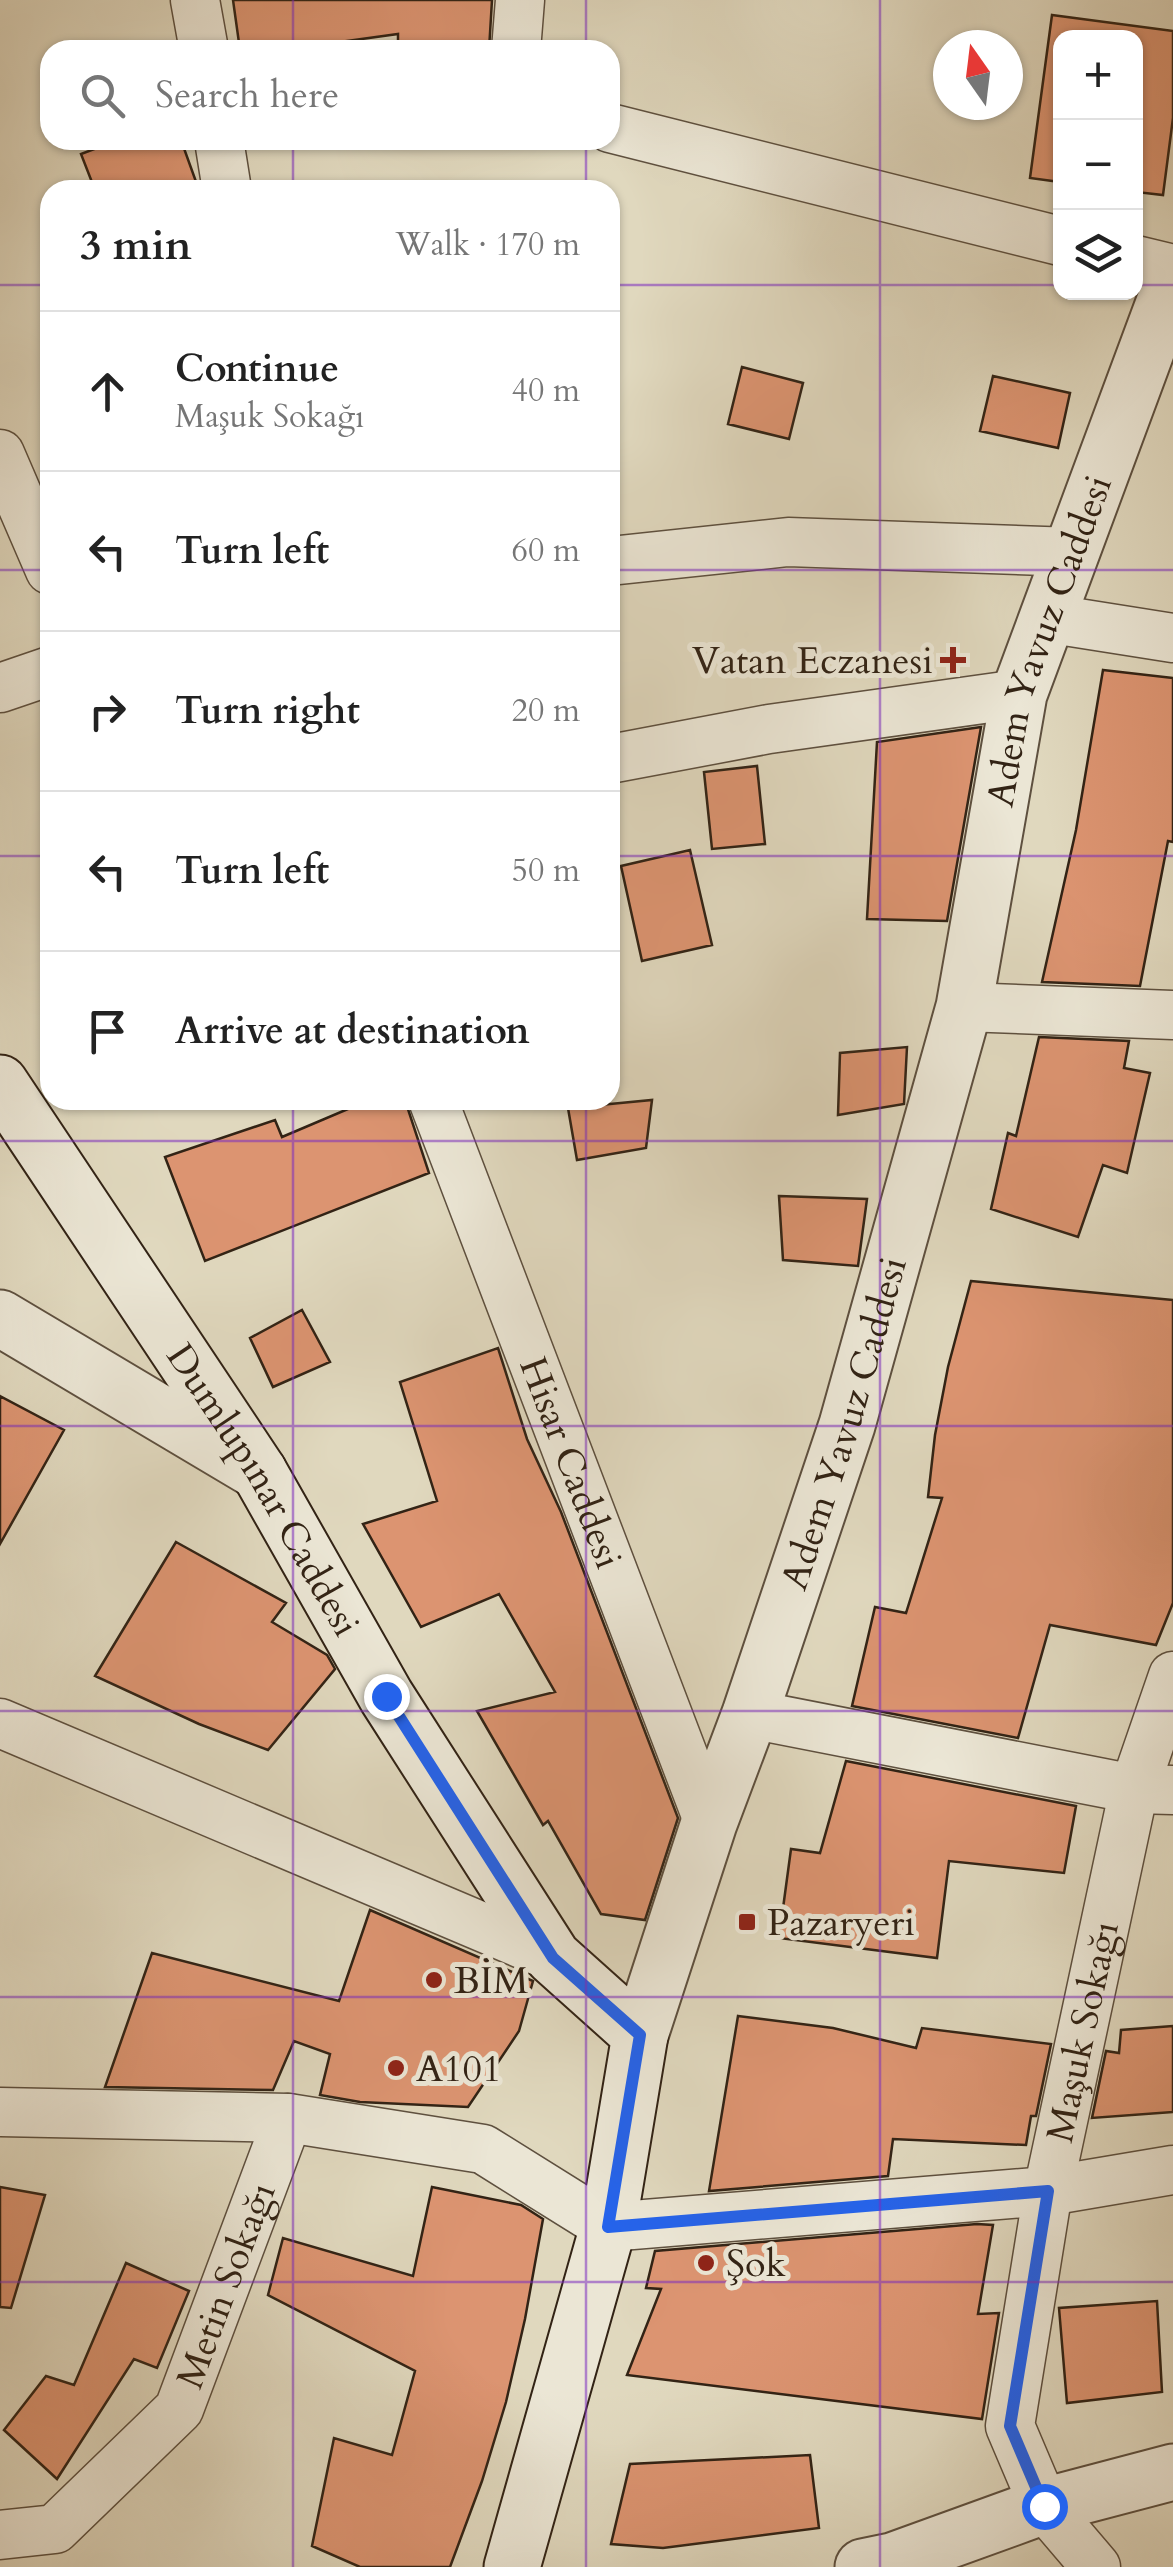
<!DOCTYPE html>
<html lang="en">
<head>
<meta charset="utf-8">
<style>
  :root { --surface:#fff; --page:#f6f6f6; --text:#222; --muted:#767676; --line:#e0e0e0 }
  body { margin:0; font-family:Cardo,serif; background:var(--page); color:var(--text) }
  .controls { position:absolute; right:30px; top:30px; display:grid; overflow:hidden; border-radius:20px; box-shadow:0 2px 8px #0004 }
  .controls button { width:90px; height:90px; display:grid; place-items:center; padding:0; border:0; border-bottom:2px solid var(--line); background:var(--surface); color:var(--text); font:50px sans-serif }
  .compass { position:absolute; left:933px; top:30px; width:90px; height:90px; border-radius:50%; background:var(--surface); box-shadow:0 2px 8px #0004; rotate:346deg }
  .stop { position:absolute; width:30px; height:30px; margin:-22px; border:8px solid #2563eb; border-radius:50%; background:#fff }
  .stop.end { background:#2563eb; border-color:#fff; box-shadow:0 2px 10px #0008 }
  .list { margin:0; padding:0; list-style:none }
  h2 { display:flex; justify-content:space-between; align-items:center; height:130px; margin:0; padding:0 40px; font-size:42px }
  h2 small { font-size:32px; font-weight:400; color:var(--muted) }
  .list li { display:grid; grid-template-columns:65px 1fr auto; gap:30px; align-items:center; box-sizing:border-box; height:160px; padding:0 40px; border-top:2px solid var(--line) }
  .list b { display:block; font-size:38px; white-space:nowrap }
  .list p { margin:0; font-size:32px; white-space:nowrap; color:var(--muted) }
  .list em { font-size:32px; font-style:normal; color:var(--muted) }
  .icon { flex:none; width:55px; height:55px; fill:none; stroke:currentColor; stroke-width:2; stroke-linecap:round; stroke-linejoin:round }
  .map { position:relative; flex:none; width:1173px; height:2567px; overflow:hidden }
  .search { position:absolute; background:var(--surface); box-shadow:0 2px 8px #0004; left:40px; top:40px; width:580px; height:110px; display:flex; align-items:center; gap:25px; box-sizing:border-box; padding:0 35px; border-radius:30px; color:var(--muted); font-size:38px }
  .panel { position:absolute; background:var(--surface); box-shadow:0 2px 8px #0004; left:40px; top:180px; width:580px; height:930px; border-radius:30px }
  .map>svg:first-child { display:block }
  .building { fill:#dc9471; stroke:#322315; stroke-width:2.5 }
  .lines { fill:none; stroke-linecap:round; stroke-linejoin:round }
  .minor-casing { stroke:#5e503f; stroke-width:51 }
  .tertiary-casing { stroke:#5e503f; stroke-width:59 }
  .secondary-casing { stroke:#322315; stroke-width:59 }
  .minor { stroke:#ebe6d5; stroke-width:48 }
  .tertiary { stroke:#ebe6d5; stroke-width:55 }
  .secondary { stroke:#ebe6d5; stroke-width:55 }
  .route { stroke:#2563eb; stroke-width:12 }
  .grid { fill:none; stroke:#7b2cbf; stroke-width:2.5; stroke-opacity:0.55 }
  .poi-dot { fill:#8f2418; stroke:#ebe6d5; stroke-width:4 }
  .labels { text-anchor:middle; stroke-width:10; stroke-linejoin:round; paint-order:stroke }
  .street-label { font-size:38px; fill:#322315; stroke:#ebe6d5 }
  .poi-label { font-size:38px; fill:#322315; stroke:#ebe6d5; text-anchor:start }
</style>
</head>
<body>
<div class="map">
<svg width="1173" height="2567" viewBox="0 0 1173 2567">
  <rect width="100%" height="100%" fill="#e0d8be"/>
  <filter id="stains"><feTurbulence type="fractalNoise" baseFrequency=".002" numOctaves="4"/><feColorMatrix values="0 0 0 0 .2 0 0 0 0 .09 0 0 0 0 .02 0 0 0 .5 -.17"/></filter>
  <radialGradient id="worn" r=".72"><stop offset=".6" stop-color="#630" stop-opacity="0"/><stop offset="1" stop-color="#630" stop-opacity=".3"/></radialGradient>
  <!-- building -->
  <path class="building" d="M233 0H492L489 50H398V34L282 50H240Z
    M1052 15 1173 31V118L1163 195 1136 192V38H1060V182L1030 178Z
    M118 140H181L199 190H95L81 154Z
    M742 367 803 383 789 439 728 424Z
    M993 376 1070 393 1058 448 980 431Z
    M1103 670 1173 678V842L1168 841 1140 986 1042 982 1076 830Z
    M981 727 947 921 867 919 877 742Z
    M757 766 765 844 712 849 704 772Z
    M690 850 712 945 642 961 621 866Z
    M1039 1037 1129 1041 1124 1068 1150 1073 1127 1173 1103 1165 1078 1237 991 1209 1008 1133 1016 1136Z
    M907 1047 904 1104 838 1115 840 1053Z
    M369 1100H405L429 1173 205 1261 165 1157 275 1120 282 1137Z
    M652 1100 646 1148 577 1160 568 1108Z
    M779 1196 867 1199 858 1266 783 1260Z
    M971 1281 1173 1300V1603L1156 1645 1050 1625 1018 1738 852 1706 875 1607 906 1613 942 1498 928 1497 935 1435 948 1367Z
    M302 1310 330 1362 273 1387 250 1338Z
    M498 1348 527 1439 561 1512 678 1818 645 1920 601 1914 548 1821 543 1825 477 1711 555 1692 499 1594 421 1627 363 1524 437 1501 400 1382Z
    M0 1396 64 1430 0 1544Z
    M176 1542 286 1603 272 1622 327 1655 335 1669 268 1750 199 1724 95 1676Z
    M846 1761 1076 1806 1064 1873 949 1861 937 1958 779 1938 791 1849 820 1853Z
    M370 1910 533 1981 519 2031 468 2107 360 2102 320 2095 330 2054 294 2041 273 2090 105 2087 152 1953 339 2001Z
    M738 2016 833 2028 916 2048 922 2028 1051 2044 1036 2116H1031L1026 2145 893 2139 888 2176 709 2191Z
    M1173 2026V2112L1092 2118 1106 2051 1119 2053 1121 2030Z
    M0 2187 45 2195 11 2308 0 2307Z
    M432 2187 521 2205 543 2219 525 2319 506 2402 482 2481 450 2567H360L312 2546 334 2438 392 2455 415 2371 268 2295 283 2238 413 2276Z
    M977 2224 993 2225 978 2314 999 2313 982 2419 627 2375 661 2289 646 2288 655 2251Z
    M126 2263 189 2291 157 2368 134 2359 57 2479 4 2430 46 2376 74 2385Z
    M1157 2301 1162 2392 1067 2403 1059 2308Z
    M810 2455 819 2528 663 2548 611 2544 630 2464Z"/>
  <g class="lines">
    <defs>
      <g id="minor">
        <path d="M195 0 204 50"/>
        <path d="M516 50 520 0"/>
        <path d="M610 128 1060 241"/>
        <path d="M219 140 227 190"/>
        <path d="M1136 260 1173 269"/>
        <path d="M0 454 50 570"/>
        <path d="M610 561 788 542 1073 552"/>
        <path d="M1046 618 1173 638"/>
        <path d="M0 688 50 671"/>
        <path d="M610 759 769 729 1019 694"/>
        <path d="M964 1007 1173 1015"/>
        <path id="s1" d="M433 1100 709 1823"/>
        <path d="M750 1714 1134 1789 1173 1790"/>
        <path d="M0 1723 553 1957"/>
        <path d="M0 2112 288 2118 483 2149 608 2227 1048 2191 1173 2170"/>
        <path id="s2" d="M0 2535 55 2529 179 2409 288 2118"/>
        <path id="s3" d="M1096 2567 1044 2506 1010 2426 1048 2191 1134 1789 1173 1676"/>
      </g>
      <g id="tertiary">
        <path d="M0 1318 259 1472"/>
        <path id="s4" d="M640 2035 709 1823 750 1714 847 1425 964 1007 1019 694 1173 279"/>
        <path d="M863 2567 892 2561 1044 2506 1173 2472"/>
      </g>
      <g id="secondary">
        <path id="s5" d="M0 1083 259 1472 386 1696 553 1957 640 2035 608 2227 512 2567"/>
      </g>
    </defs>
    <!-- minor casing -->
    <use href="#minor" class="minor-casing"/>
    <!-- tertiary casing -->
    <use href="#tertiary" class="tertiary-casing"/>
    <!-- secondary casing -->
    <use href="#secondary" class="secondary-casing"/>
    <!-- minor -->
    <use href="#minor" class="minor"/>
    <!-- tertiary -->
    <use href="#tertiary" class="tertiary"/>
    <!-- secondary -->
    <use href="#secondary" class="secondary"/>
  </g>
  <g class="lines">
    <!-- route -->
    <path class="route" d="M386 1696 553 1958 640 2035 608 2227 1048 2191 1010 2426 1044 2506"/>
  </g>
  <!-- grid -->
  <path class="grid" d="M293 0V50M586 0V50M880 0V2567M293 140V190M586 140V190M0 285H50M610 285H1060M1136 285H1173M0 570H50M610 570H1173M0 856H50M610 856H1173M293 1100V2567M586 1100V2567M0 1141H1173M0 1426H1173M0 1711H1173M0 1997H1173M0 2282H1173"/>
  <!-- markers -->
  <g class="poi-dot">
    <path d="M948 645h10v10h10v10h-10v10h-10v-10h-10v-10h10z"/>
    <rect x="737" y="1912" width="20" height="20" rx="5"/>
    <circle cx="434" cy="1980" r="10"/>
    <circle cx="396" cy="2068" r="10"/>
    <circle cx="706" cy="2263" r="10"/>
  </g>
  <g class="labels">
    <!-- street labels -->
    <g class="street-label">
      <text dy="13" stroke="none"><textPath href="#s4" startOffset="1455">Adem Yavuz Caddesi</textPath></text>
      <text dy="13" stroke="none"><textPath href="#s4" startOffset="645">Adem Yavuz Caddesi</textPath></text>
      <text dy="13" stroke="none"><textPath href="#s1" startOffset="388">Hisar Caddesi</textPath></text>
      <text dy="13" stroke="none"><textPath href="#s5" startOffset="485">Dumlupınar Caddesi</textPath></text>
      <text dy="13" stroke="none"><textPath href="#s3" startOffset="568">Maşuk Sokağı</textPath></text>
      <text dy="13" stroke="none"><textPath href="#s2" startOffset="360">Metin Sokağı</textPath></text>
    </g>
    <!-- poi labels -->
    <g class="poi-label">
      <text x="933" y="673" text-anchor="end">Vatan Eczanesi</text>
      <text x="767" y="1935">Pazaryeri</text>
      <text x="454" y="1993">BİM</text>
      <text x="416" y="2081">A101</text>
      <text x="726" y="2276">Şok</text>
    </g>
  </g>
  <rect width="100%" height="100%" filter="url(#stains)"/>
  <rect width="100%" height="100%" fill="url(#worn)"/>
</svg>
<div class="controls">
<button>+</button>
<button>−</button>
<button><svg class="icon" aria-label="layers" viewBox="0 0 24 24"><path d="M12 4l9 5-9 5-9-5zM3 14l9 5 9-5"/></svg></button>
</div>
<svg class="compass" viewBox="-18 -18 36 36"><path d="M0-13l5 13h-10z" fill="#e53935"/><path d="M0 13l5-13h-10z" fill="#767676"/></svg>
<div class="stop" style="left:1044px;top:2506px"></div>
<div class="stop end" style="left:386px;top:1696px"></div>
<div class="search"><svg class="icon" aria-label="search" viewBox="0 0 24 24"><circle cx="10" cy="10" r="6"/><path d="M15 15l6 6"/></svg>Search here</div>
<section class="panel">
<h2>3 min<small>Walk · 170 m</small></h2>
<ul class="list">
<li><svg class="icon" aria-label="ahead" viewBox="0 0 24 24"><path d="M12 20V5M6 11l6-6 6 6"/></svg><div><b>Continue</b><p>Maşuk Sokağı</p></div><em>40 m</em></li>
<li><svg class="icon" aria-label="left" viewBox="0 0 24 24"><path d="M17 20v-9H6M10 6l-5 5 5 5"/></svg><div><b>Turn left</b></div><em>60 m</em></li>
<li><svg class="icon" aria-label="right" viewBox="0 0 24 24"><path d="M7 20v-9h11M14 6l5 5-5 5"/></svg><div><b>Turn right</b></div><em>20 m</em></li>
<li><svg class="icon" aria-label="left" viewBox="0 0 24 24"><path d="M17 20v-9H6M10 6l-5 5 5 5"/></svg><div><b>Turn left</b></div><em>50 m</em></li>
<li><svg class="icon" aria-label="arrive" viewBox="0 0 24 24"><path d="M6 21V4h12l-3 4 3 4H6"/></svg><div><b>Arrive at destination</b></div></li>
</ul>
</section>
</div>
</body>
</html>
